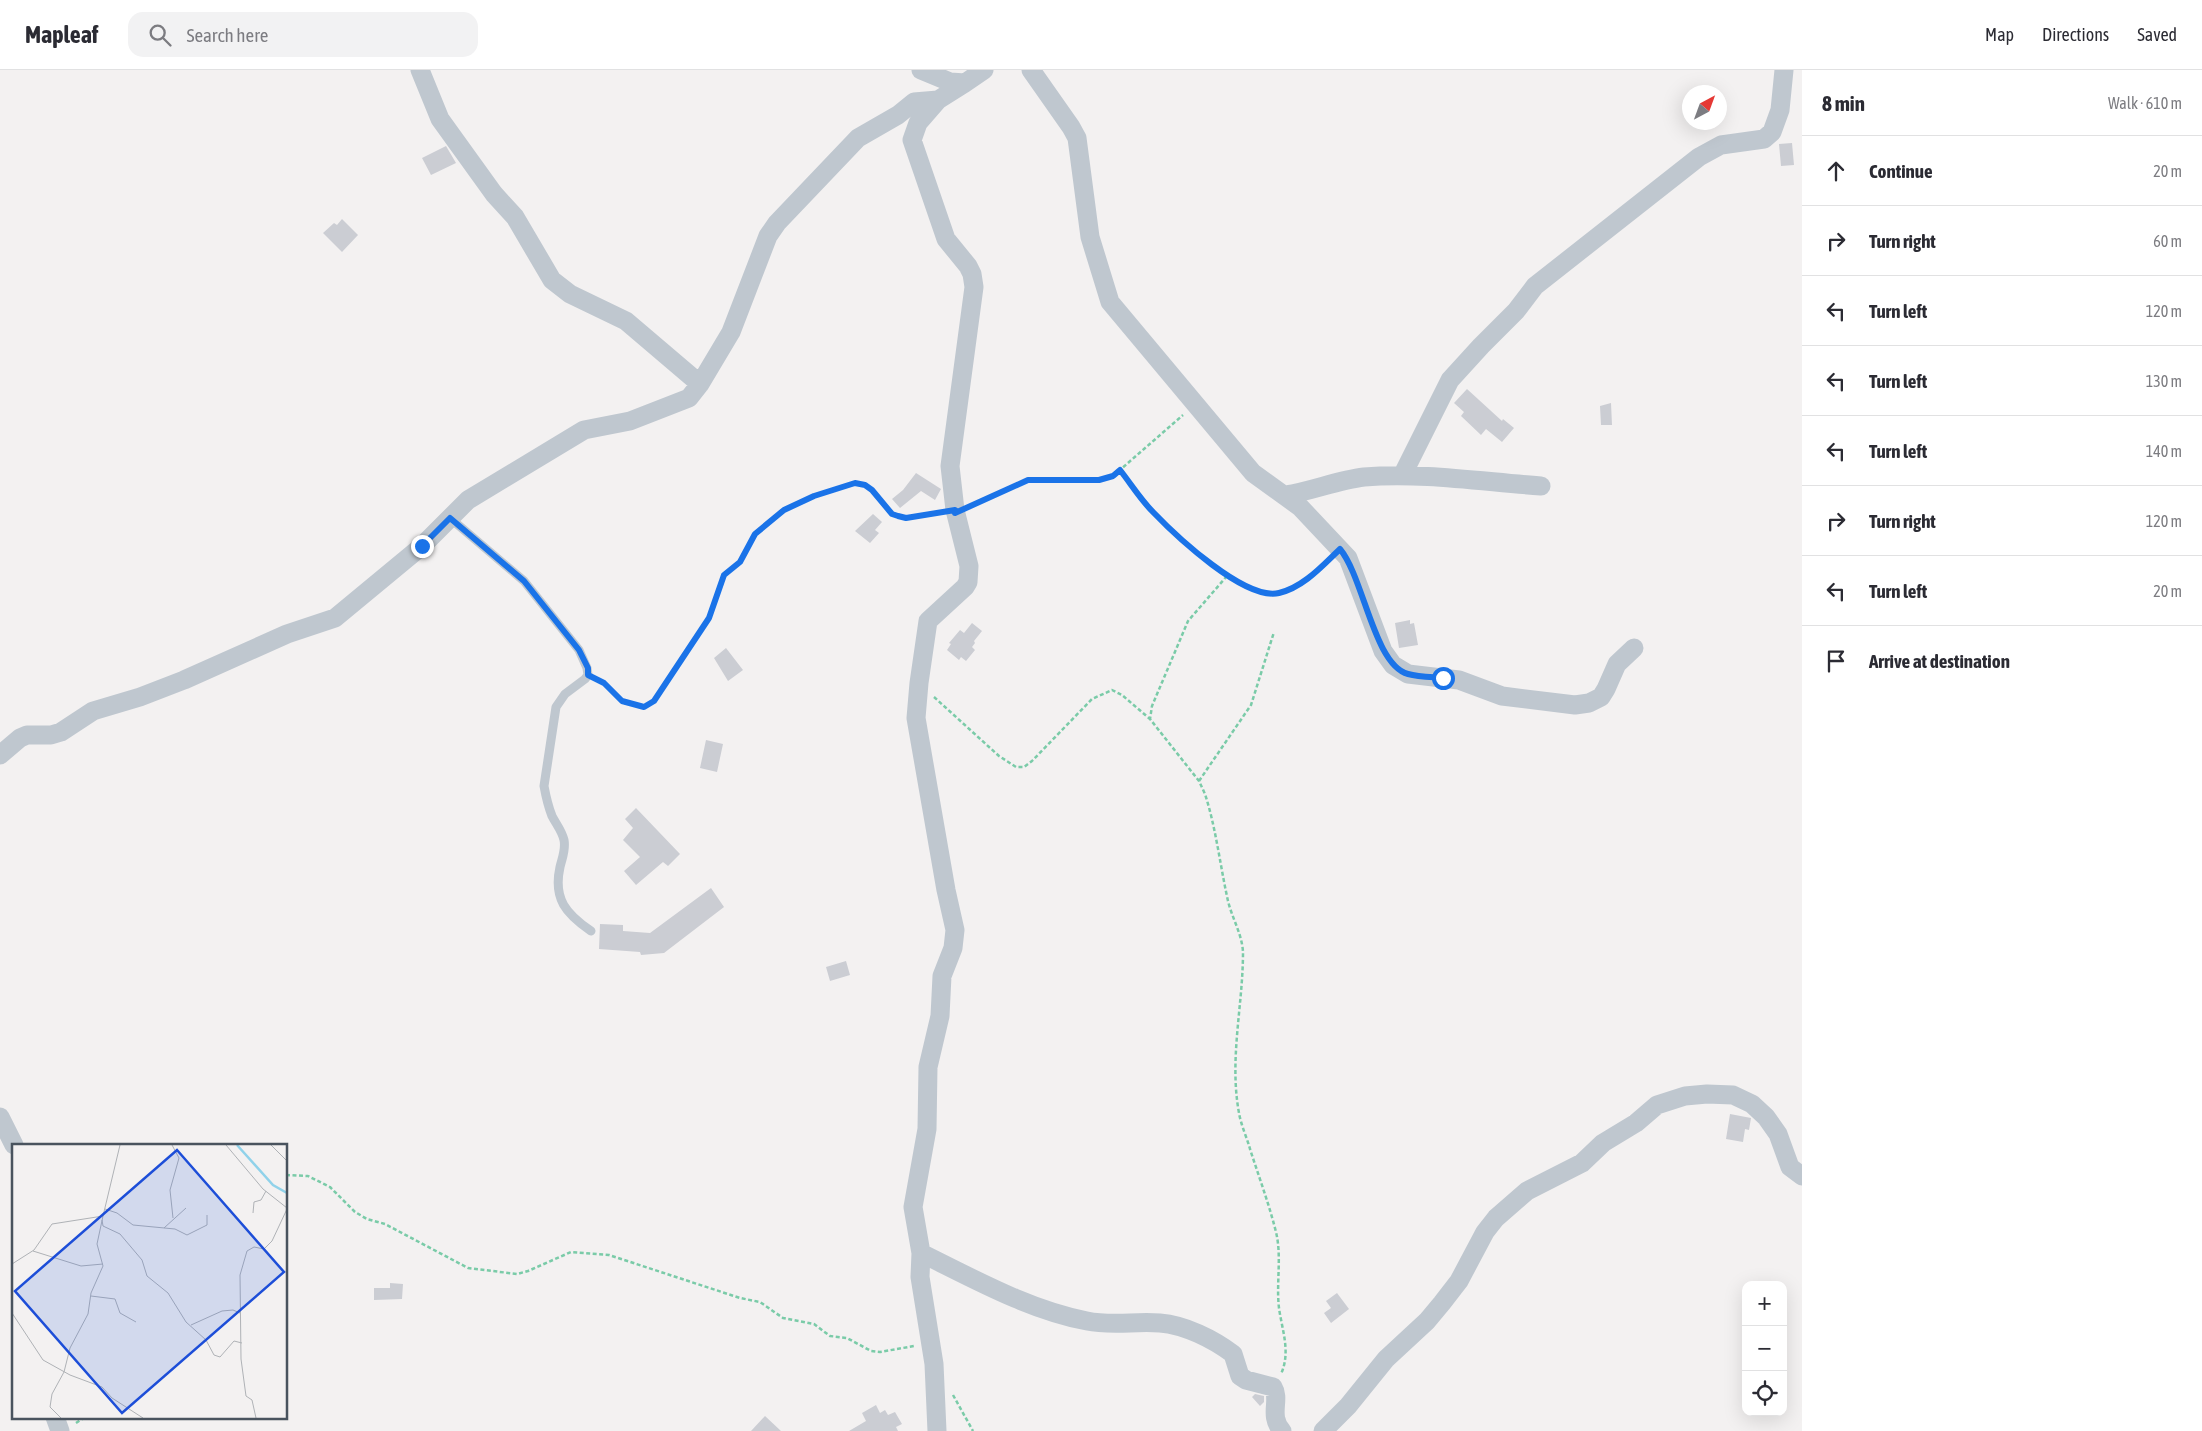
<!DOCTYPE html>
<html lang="en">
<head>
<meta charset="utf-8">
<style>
  :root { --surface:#fff; --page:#f2f2f3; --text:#2b2b33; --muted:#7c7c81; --line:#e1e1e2 }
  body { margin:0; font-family:"Asap Condensed",sans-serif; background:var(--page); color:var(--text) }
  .controls { position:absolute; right:15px; bottom:15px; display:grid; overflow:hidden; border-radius:10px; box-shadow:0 5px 20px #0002 }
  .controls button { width:45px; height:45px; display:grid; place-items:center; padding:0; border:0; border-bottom:1px solid var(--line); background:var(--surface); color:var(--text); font:25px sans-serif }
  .compass { position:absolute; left:1682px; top:15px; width:45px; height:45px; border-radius:50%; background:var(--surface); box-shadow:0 5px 20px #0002; rotate:41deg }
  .stop { position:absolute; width:15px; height:15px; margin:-11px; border:4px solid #1a73e8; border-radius:50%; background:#fff }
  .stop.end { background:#1a73e8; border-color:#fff; box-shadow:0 1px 5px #0008 }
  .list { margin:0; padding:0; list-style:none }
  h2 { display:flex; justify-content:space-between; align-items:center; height:65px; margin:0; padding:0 20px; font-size:21px }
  h2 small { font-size:16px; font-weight:400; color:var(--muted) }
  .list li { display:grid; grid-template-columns:32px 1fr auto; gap:15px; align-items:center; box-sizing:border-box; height:70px; padding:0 20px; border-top:1px solid var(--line) }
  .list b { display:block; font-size:19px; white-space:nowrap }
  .list em { font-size:16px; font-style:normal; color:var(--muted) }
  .icon { flex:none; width:28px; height:28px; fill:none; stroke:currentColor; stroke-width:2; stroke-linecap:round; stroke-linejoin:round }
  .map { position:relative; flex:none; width:1802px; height:1361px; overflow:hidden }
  header { display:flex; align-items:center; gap:30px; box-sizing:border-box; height:70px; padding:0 25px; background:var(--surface); border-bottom:1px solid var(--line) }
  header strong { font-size:24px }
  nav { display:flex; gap:28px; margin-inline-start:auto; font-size:18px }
  .search { width:350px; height:45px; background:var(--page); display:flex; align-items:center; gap:12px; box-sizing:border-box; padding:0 18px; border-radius:15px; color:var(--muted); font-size:19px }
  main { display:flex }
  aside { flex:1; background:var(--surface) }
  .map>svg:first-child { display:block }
  .building { fill:#cbcdd3 }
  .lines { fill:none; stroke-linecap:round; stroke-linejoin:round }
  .path { stroke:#7acba8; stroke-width:2.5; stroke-dasharray:4 2.5; stroke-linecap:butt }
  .lane { stroke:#bfc7cf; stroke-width:9 }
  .street { stroke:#bfc7cf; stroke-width:19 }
  .route { stroke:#1a73e8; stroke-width:6 }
  .inset-river { fill:none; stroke:#90d2ea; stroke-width:2.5 }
  .inset-road { fill:none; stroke:#afb2b6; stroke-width:1 }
  .view { fill:#1d4ed8; fill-opacity:0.15; stroke:#1d4ed8; stroke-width:2.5 }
  .inset-edge { fill:none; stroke:#49535e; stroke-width:2.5 }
</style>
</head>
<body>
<header>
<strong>Mapleaf</strong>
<div class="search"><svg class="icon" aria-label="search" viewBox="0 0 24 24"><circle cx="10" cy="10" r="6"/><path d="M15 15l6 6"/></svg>Search here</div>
<nav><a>Map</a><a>Directions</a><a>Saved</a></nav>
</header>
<main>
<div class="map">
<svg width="1802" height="1361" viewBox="0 0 1802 1361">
  <rect width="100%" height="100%" fill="#f3f1f1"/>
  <!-- building -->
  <path class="building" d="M1792 73 1794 95 1781 96 1779 74Z
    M446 76 456 93 431 105 422 88Z
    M342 149 358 165 342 182 323 163 334 153 337 155Z
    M1467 319 1502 351 1503 349 1514 358 1502 372 1486 359 1481 365 1461 346 1464 342 1454 333Z
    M1611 333 1612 355H1601L1600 336Z
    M916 403 941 419 935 430 921 421 900 438 892 429 903 420Z
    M873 444 882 452 875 460 879 463 870 473 855 461Z
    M1410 550V554L1414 553 1418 575 1399 578 1395 553Z
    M972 553 982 561 974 571 975 573 972 577 975 580 966 591 961 587 959 590 947 580 951 574 949 573 960 560 964 563Z
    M726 578 743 600 728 611 714 588Z
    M706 670 723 674 717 702 700 698Z
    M636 738 680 784 668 796 663 792 636 815 624 801 640 787 623 770 633 758 625 749Z
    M711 818 724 837 664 883 641 885 640 882 599 879 600 854 623 855V861L650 863Z
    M846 891 850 905 830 911 826 897Z
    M1730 1044 1751 1048 1749 1060 1745 1059 1743 1072 1726 1069Z
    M390 1213 403 1214 402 1229 374 1230V1218H390Z
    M1337 1223 1349 1239 1331 1253 1324 1243 1331 1238 1326 1231Z
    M1255 1324 1264 1326V1332L1260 1336 1252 1327Z
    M876 1335 880 1343 885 1340 888 1345 895 1342 902 1354 896 1357 898 1361H849L866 1351 862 1343Z
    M765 1346 781 1361H751Z"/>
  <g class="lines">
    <!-- path -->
    <path class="path" d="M1120 400C1131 414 1141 430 1153 443 1176 466 1246 532 1280 523 1299 518 1314 504 1327 491
      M970 436 1028 410H1099L1113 406 1183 345
      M1227 506 1188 551 1152 636 1150 649 1199 711 1205 724C1216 758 1220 795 1228 831 1232 848 1242 864 1243 882 1243 936 1229 989 1239 1043 1241 1055 1247 1068 1250 1079 1259 1107 1269 1134 1276 1162 1282 1187 1276 1213 1279 1238 1282 1260 1291 1282 1281 1304
      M598 610C618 620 617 634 644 637L654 631 709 548 724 505 740 492 755 464 784 440 814 425 855 413 865 415 873 420 892 444 898 446 906 448 938 443
      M934 627 999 686 1016 697H1024L1032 691 1092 629 1112 620 1122 625 1150 649
      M1199 711 1251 635 1274 562
      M286 1105 308 1106 330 1117 355 1142 367 1149 385 1154 468 1198 517 1204 528 1201 571 1182 609 1185 740 1228 760 1232 783 1248 814 1254 830 1266 847 1268 871 1281 880 1282 914 1276
      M953 1325 973 1361
      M76 1353 85 1347"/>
    <!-- lane -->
    <path class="lane" d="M450 448 524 511 579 580 587 598 588 605 585 609 565 624 556 637 544 716C546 727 548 736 552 746 556 754 562 761 564 770 566 780 562 788 560 797 553 829 566 844 591 861"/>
    <!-- street -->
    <path class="street" d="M420 0 440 49 494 124 515 147 552 210 570 224 626 251 700 314
      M921 0 950 12 965 13 984 0
      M1031 0 1071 57 1077 68 1090 167 1110 232 1253 403 1300 437 1348 488 1383 581 1393 595 1408 604 1459 610 1502 626 1575 635 1589 633 1601 627 1606 619 1617 594 1634 578
      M1402 406 1450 310 1481 276 1516 241 1535 216 1699 87 1721 75 1764 69 1772 62 1780 40 1784 0
      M1286 425C1312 421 1338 410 1364 407 1421 402 1484 412 1541 416
      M0 685 20 668 27 665H51L61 662 93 641 140 627 184 610 287 564 335 548 422 476 468 430 584 360 630 351 689 328 700 314 731 262 768 166 777 153 858 68 898 45 914 32 938 30 965 13
      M0 1047 14 1075
      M921 1183C974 1209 1029 1240 1087 1251 1111 1256 1136 1251 1160 1253 1185 1255 1213 1269 1233 1284L1240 1306 1246 1310 1273 1317C1281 1330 1268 1345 1282 1361
      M55 1347 60 1361
      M937 1361 934 1294 920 1207 921 1183 913 1137 927 1059 928 997 940 946 942 906 953 878 955 860 946 820 916 648 919 613 928 551 965 517 968 512 969 496 955 440 950 396 974 217 972 204 968 196 946 169 912 70 918 53 938 30
      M1323 1361 1348 1336 1386 1289 1427 1251 1442 1233 1459 1211 1485 1162 1496 1148 1527 1121 1582 1093 1603 1073 1636 1053 1657 1035 1685 1026 1707 1024 1733 1025 1752 1034 1766 1047 1778 1064 1790 1097 1802 1106"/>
  </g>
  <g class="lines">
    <!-- route -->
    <path class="route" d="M422 476 450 448 524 511 579 580 588 598V605L604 613 622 631 644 637 654 631 709 548 724 505 740 492 755 464 784 440 814 426 855 413 865 415 872 420 892 444 898 446 906 448 955 440V443L1028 410H1099L1113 406 1120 400C1131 414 1141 430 1153 442 1176 466 1245 531 1279 523 1304 517 1323 495 1340 479 1364 508 1374 595 1408 604 1419 607 1432 607 1443 608"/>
  </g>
  <!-- overview -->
  <g transform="translate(12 1074)">
    <rect width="275" height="275" fill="#f3f1f1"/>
    <path class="inset-river" d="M225 1 261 41 275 49"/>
    <path class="inset-road" d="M160 1 167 14 158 46 161 74M214 1 251 45 275 64M259 1 275 17M93 65 105 69 121 81 163 85 175 91 195 81V71M241 69 242 58 249 56 254 47M90 76 91 82 108 90 130 116 135 132 156 149 174 178 194 196 202 211 208 213 222 197 230 199M152 84 174 64M21 107 69 122 91 120M0 120 22 106 40 80 91 72 108 1M79 152 103 155 108 169 124 178M0 169 31 216 58 231 90 243 100 254 131 274M179 181 210 167 221 166 228 169M49 274 38 263 40 250 52 228 58 204 76 170 79 149 91 122 85 100 91 72M244 274 240 256 234 252 229 215 228 131 235 107 242 103 252 105 260 97 275 65"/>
    <path class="view" d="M165 6 272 128 110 269 3 147Z"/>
    <rect width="275" height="275" class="inset-edge"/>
  </g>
</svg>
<div class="controls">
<button>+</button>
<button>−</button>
<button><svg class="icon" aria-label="locate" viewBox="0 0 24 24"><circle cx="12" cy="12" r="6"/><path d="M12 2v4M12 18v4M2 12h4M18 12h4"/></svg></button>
</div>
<svg class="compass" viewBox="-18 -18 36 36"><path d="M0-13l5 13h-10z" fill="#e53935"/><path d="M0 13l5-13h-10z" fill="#7c7c81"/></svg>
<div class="stop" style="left:1443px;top:608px"></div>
<div class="stop end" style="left:422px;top:476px"></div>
</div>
<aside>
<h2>8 min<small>Walk · 610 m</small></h2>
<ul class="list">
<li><svg class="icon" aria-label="ahead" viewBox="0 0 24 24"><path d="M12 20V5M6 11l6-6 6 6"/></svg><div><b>Continue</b></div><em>20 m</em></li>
<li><svg class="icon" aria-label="right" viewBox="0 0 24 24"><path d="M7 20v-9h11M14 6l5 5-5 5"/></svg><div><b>Turn right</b></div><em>60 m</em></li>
<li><svg class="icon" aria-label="left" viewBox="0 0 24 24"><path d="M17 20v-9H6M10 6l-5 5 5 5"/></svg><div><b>Turn left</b></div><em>120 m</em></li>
<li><svg class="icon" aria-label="left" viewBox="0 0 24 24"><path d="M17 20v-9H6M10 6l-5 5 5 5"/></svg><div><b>Turn left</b></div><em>130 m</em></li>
<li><svg class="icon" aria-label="left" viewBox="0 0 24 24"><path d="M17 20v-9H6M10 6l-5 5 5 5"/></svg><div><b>Turn left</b></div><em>140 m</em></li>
<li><svg class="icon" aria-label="right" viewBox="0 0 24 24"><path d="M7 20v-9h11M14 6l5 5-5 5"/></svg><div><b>Turn right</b></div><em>120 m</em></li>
<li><svg class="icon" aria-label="left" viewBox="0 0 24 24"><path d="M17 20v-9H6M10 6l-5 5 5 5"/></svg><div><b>Turn left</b></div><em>20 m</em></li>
<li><svg class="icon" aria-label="arrive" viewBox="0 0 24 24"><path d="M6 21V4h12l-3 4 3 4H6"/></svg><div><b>Arrive at destination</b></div></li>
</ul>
</aside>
</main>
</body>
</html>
